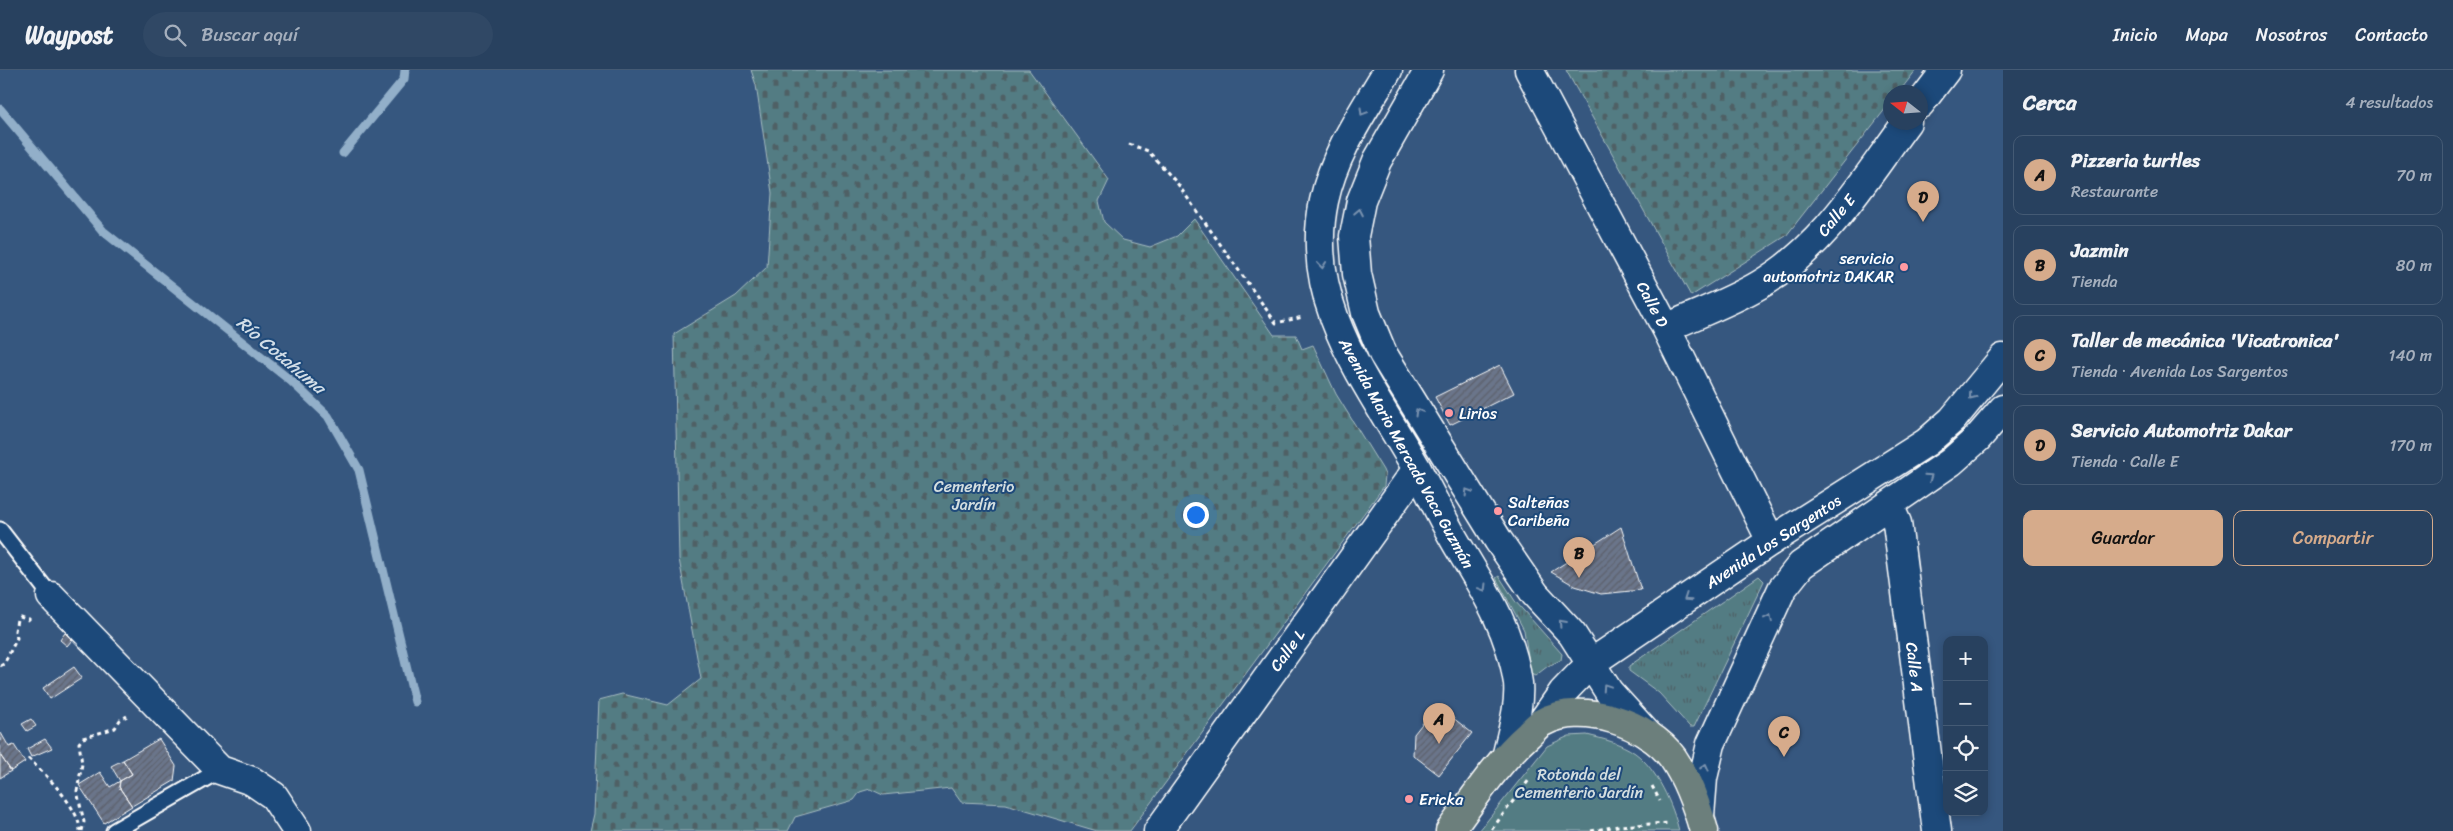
<!DOCTYPE html>
<html lang="es">
<head>
<meta charset="utf-8">
<style>
  :root { --surface:#28415f; --page:#304865; --text:#f1f3f6; --muted:#a5afbd; --line:#445a74; --accent:#d6ab8b }
  body { margin:0; font-family:Sriracha,sans-serif; background:var(--page); color:var(--text) }
  .controls { position:absolute; right:15px; bottom:15px; display:grid; overflow:hidden; border-radius:10px; box-shadow:0 2px 8px #0003 }
  .controls button { width:45px; height:45px; display:grid; place-items:center; padding:0; border:0; border-bottom:1px solid var(--line); background:var(--surface); color:var(--text); font:25px sans-serif }
  .compass { position:absolute; left:1883px; top:15px; width:45px; height:45px; border-radius:50%; background:var(--surface); box-shadow:0 2px 8px #0003; rotate:287deg }
  .you { position:absolute; left:1195px; top:444px; width:18px; height:18px; margin:-12px; border:4px solid #fff; border-radius:50%; background:#1a73e8; box-shadow:0 0 0 8px #1a73e833 }
  .badge { display:grid; place-items:center; width:32px; height:32px; border-radius:50%; background:var(--accent); color:#111; font-size:16px; font-weight:700 }
  .pin { position:absolute; translate:-50% -41px; filter:drop-shadow(0 1px 2px #0008) }
  .pin::after { content:''; position:absolute; top:26px; width:18px; height:15px; background:inherit; clip-path:polygon(0 0,100% 0,50% 100%) }
  .list { margin:0; padding:0; list-style:none }
  h2 { display:flex; justify-content:space-between; align-items:center; height:65px; margin:0; padding:0 20px; font-size:21px }
  h2 small { font-size:16px; font-weight:400; color:var(--muted) }
  .list li { display:grid; grid-template-columns:32px 1fr auto; gap:15px; align-items:center; box-sizing:border-box; height:80px; margin:0 10px 10px; padding:0 10px; border:1px solid var(--line); border-radius:10px }
  .list b { display:block; font-size:19px; white-space:nowrap }
  .list p { margin:0; font-size:16px; white-space:nowrap; color:var(--muted) }
  .list em { font-size:16px; font-style:normal; color:var(--muted) }
  .actions { display:flex; gap:10px; padding:15px 20px }
  .actions a { flex:1; padding:11px 0; border:1px solid var(--accent); border-radius:10px; text-align:center; font-size:18px; color:var(--accent) }
  .actions .main { background:var(--accent); color:#111 }
  .icon { flex:none; width:28px; height:28px; fill:none; stroke:currentColor; stroke-width:2; stroke-linecap:round; stroke-linejoin:round }
  .map { position:relative; flex:none; width:2003px; height:761px; overflow:hidden }
  header { display:flex; align-items:center; gap:30px; box-sizing:border-box; height:70px; padding:0 25px; background:var(--surface); border-bottom:1px solid var(--line) }
  header strong { font-size:24px }
  nav { display:flex; gap:28px; margin-inline-start:auto; font-size:18px }
  .search { width:350px; height:45px; background:var(--page); display:flex; align-items:center; gap:12px; box-sizing:border-box; padding:0 18px; border-radius:28px; color:var(--muted); font-size:19px }
  main { display:flex }
  aside { flex:1; background:var(--surface) }
  .map>svg:first-child { display:block }
  .grass { fill:url(#grass-tufts); stroke:#a8bdc1 }
  .cemetery { fill:url(#cemetery-stones); stroke:#a8bdc1 }
  .green { fill:#527b83; stroke:#a8bdc1 }
  .lines { fill:none; stroke-linecap:round; stroke-linejoin:round }
  .stream { stroke:#92afc9; stroke-width:9 }
  .building { fill:url(#building-hatch); stroke:#fff }
  .service-casing { stroke:#fff; stroke-width:19 }
  .minor-casing { stroke:#fff; stroke-width:31 }
  .secondary-casing { stroke:#fff; stroke-width:31 }
  .primary-casing { stroke:#fff; stroke-width:31 }
  .path { stroke:#fff; stroke-width:3; stroke-dasharray:4 4; stroke-linecap:butt }
  .service { stroke:#1f4a7a; stroke-width:15 }
  .minor { stroke:#1f4a7a; stroke-width:28 }
  .secondary { stroke:#1f4a7a; stroke-width:28 }
  .primary { stroke:#6c7f7c; stroke-width:28 }
  .oneway { stroke:#7992af }
  .poi-dot { fill:#ff9aa2; stroke:#1f4a7a; stroke-width:2 }
  .labels { text-anchor:middle; stroke-width:4; stroke-linejoin:round; paint-order:stroke }
  .street-label { font-size:16px; fill:#fff; stroke:#1f4a7a }
  .poi-label { font-size:16px; fill:#fff; stroke:#1f4a7a; text-anchor:start }
  .park-label { font-size:16px; fill:#d4dee0; stroke:#1f4a7a }
  .water-label { font-size:18px; font-style:italic; fill:#d2dee8; stroke:#1f4a7a }
</style>
</head>
<body>
<header>
<strong>Waypost</strong>
<div class="search"><svg class="icon" aria-label="search" viewBox="0 0 24 24"><circle cx="10" cy="10" r="6"/><path d="M15 15l6 6"/></svg>Buscar aquí</div>
<nav><a>Inicio</a><a>Mapa</a><a>Nosotros</a><a>Contacto</a></nav>
</header>
<main>
<div class="map">
<svg width="2003" height="761" viewBox="0 0 2003 761">
  <defs>
    <pattern id="grass-tufts" width="24" height="20" patternUnits="userSpaceOnUse" patternTransform="scale(1.25)"><rect width="24" height="20" fill="#527b83"/><path d="M3 7l-1-3M5 7V3M7 7l1-3M15 17l-1-3M17 17v-4M19 17l1-3" fill="none" stroke="#4f6165"/></pattern>
    <pattern id="cemetery-stones" width="16" height="16" patternUnits="userSpaceOnUse" patternTransform="scale(1.25)"><rect width="16" height="16" fill="#527b83"/><path d="M2 7V4a2 2 0 0 1 4 0v3zM10 15v-3a2 2 0 0 1 4 0v3z" fill="#4f6165"/></pattern>
    <pattern id="building-hatch" width="6" height="6" patternUnits="userSpaceOnUse" patternTransform="scale(1.25)"><rect width="6" height="6" fill="#6b758a"/><path d="M-1 1l2-2M0 6l6-6M5 7l2-2" fill="none" stroke="#5c606b"/></pattern>
  </defs>
  <rect width="100%" height="100%" fill="#36577f"/>
  <filter id="ink" filterUnits="userSpaceOnUse"><feTurbulence type="fractalNoise" baseFrequency=".02" numOctaves="2"/><feDisplacementMap in="SourceGraphic" scale="10" xChannelSelector="R" yChannelSelector="G"/><feConvolveMatrix kernelMatrix="1 2 1 2 8 2 1 2 1" color-interpolation-filters="sRGB"/></filter>
  <g filter="url(#ink)">
    <!-- grass -->
    <path class="grass" d="M1499 506 1515 531 1562 584 1561 590 1548 596 1535 606 1531 604 1524 560 1496 508Z
      M1759 506 1764 511 1694 657H1690L1659 623 1629 601V596Z"/>
    <!-- cemetery -->
    <path class="cemetery" d="M751 0H1029L1109 110 1099 131 1104 152 1123 170 1150 177 1177 166 1194 149 1274 265H1296L1302 279 1313 275 1336 324 1383 400 1385 405 1384 416 1130 761H1097L1006 734 961 732 951 718 883 725 870 719 860 722 854 730 795 747 788 761H590L594 744 599 630 622 624 668 635 701 609 679 489 674 264 736 226 767 197 772 123 756 15Z
      M1566 0H1916L1899 22H1890V33L1786 166 1691 226Z"/>
    <!-- green -->
    <path class="green" d="M1587 665C1603 669 1621 673 1635 683 1657 699 1673 735 1679 761H1479L1547 676 1569 666Z"/>
    <g class="lines">
      <!-- stream -->
      <path class="stream" d="M0 39 103 161 291 311 328 346 359 400 415 632
        M343 83 404 9 405 0"/>
    </g>
    <!-- building -->
    <path class="building" d="M1500 295 1514 323 1450 355 1435 327Z
      M1621 457 1641 520 1601 524 1575 516 1551 502Z
      M65 563 72 570 67 576 60 570Z
      M74 597 82 608 50 629 43 618Z
      M1437 635 1472 663 1439 705 1413 685 1414 664Z
      M31 649 36 656 27 661 22 654Z
      M1 663 9 677 14 675 25 692 11 701 0 685Z
      M45 669 52 678 31 687 27 679Z
      M159 669 176 696 174 711 132 736 119 717 120 711 132 704 123 690Z
      M0 685 11 701 0 708Z
      M123 690 132 704 120 711 111 696Z
      M100 702 110 717 120 711 119 717 132 736 104 753 79 715Z"/>
    <g class="lines">
      <defs>
        <path id="service" d="M0 460 51 526
          M114 761 220 700"/>
        <path id="minor" d="M1529 0 1666 258 1771 471
          M1920 34 1946 0
          M1666 258C1697 244 1730 232 1759 215 1823 179 1864 110 1907 52
          M1889 435 1897 453 1937 761
          M51 526 220 700 252 711 274 726 297 761
          M1158 761 1417 399"/>
        <path id="secondary" d="M1388 0C1363 42 1334 83 1324 131 1302 235 1370 315 1417 399 1431 424 1443 451 1458 476 1484 519 1511 561 1518 613 1520 636 1512 661 1507 684
          M1429 0 1377 91 1361 131 1354 166 1357 204 1366 243 1383 284 1498 470 1535 524 1572 564 1609 622 1648 665
          M1542 652 1563 622 1591 593 1771 471 1927 372 1952 350 2003 288
          M1700 746 1703 708 1711 674 1782 519 1801 495 1951 392 1977 369 2003 339"/>
        <path id="primary" d="M1450 761C1475 727 1497 692 1529 664 1533 660 1538 654 1543 652 1582 631 1648 653 1673 688 1688 710 1697 736 1704 761"/>
      </defs>
      <!-- service casing -->
      <use href="#service" class="service-casing"/>
      <!-- minor casing -->
      <use href="#minor" class="minor-casing"/>
      <!-- secondary casing -->
      <use href="#secondary" class="secondary-casing"/>
      <!-- primary casing -->
      <use href="#primary" class="primary-casing"/>
      <!-- path -->
      <path class="path" d="M1129 74 1148 81 1177 113 1276 253 1303 247
        M0 596 4 594 17 568 15 561 17 549 20 547 28 550 30 548
        M28 688C45 704 80 738 80 761
        M1652 716 1660 731
        M1492 759 1529 710
        M82 761 84 752 77 721 82 694 79 673 83 668 115 658 120 650 127 646
        M1591 761 1618 756 1669 753"/>
      <!-- service -->
      <use href="#service" class="service"/>
      <!-- minor -->
      <use href="#minor" class="minor"/>
      <!-- secondary -->
      <use href="#secondary" class="secondary"/>
      <!-- primary -->
      <use href="#primary" class="primary"/>
    </g>
    <!-- one-way arrows -->
    <defs><path id="oneway-chevron" d="M-2-3.5L2.5 0L-2 3.5" fill="none" stroke-width="1.6" stroke-linecap="round" stroke-linejoin="round" transform="scale(1.25)"/></defs>
    <g class="oneway">
      <use href="#oneway-chevron" transform="translate(1363 42) rotate(121)"/>
      <use href="#oneway-chevron" transform="translate(1359 142) rotate(-79)"/>
      <use href="#oneway-chevron" transform="translate(1322 195) rotate(84)"/>
      <use href="#oneway-chevron" transform="translate(1972 326) rotate(129)"/>
      <use href="#oneway-chevron" transform="translate(1418 342) rotate(-121)"/>
      <use href="#oneway-chevron" transform="translate(1929 407) rotate(-35)"/>
      <use href="#oneway-chevron" transform="translate(1468 422) rotate(-122)"/>
      <use href="#oneway-chevron" transform="translate(1483 518) rotate(59)"/>
      <use href="#oneway-chevron" transform="translate(1687 528) rotate(146)"/>
      <use href="#oneway-chevron" transform="translate(1769 548) rotate(-65)"/>
      <use href="#oneway-chevron" transform="translate(1562 553) rotate(-132)"/>
      <use href="#oneway-chevron" transform="translate(1606 617) rotate(-124)"/>
      <use href="#oneway-chevron" transform="translate(1705 697) rotate(-76)"/>
    </g>
  </g>
  <!-- markers -->
  <g class="poi-dot">
    <circle cx="1904" cy="197" r="5"/>
    <circle cx="1449" cy="343" r="5"/>
    <circle cx="1498" cy="441" r="5"/>
    <circle cx="1409" cy="729" r="5"/>
  </g>
  <g class="labels">
    <!-- street labels -->
    <g class="street-label">
      <text transform="translate(1836 145) rotate(-50)" y="6">Calle E</text>
      <text transform="translate(1653 234) rotate(62)" y="6">Calle D</text>
      <text transform="translate(1407 383) rotate(61)" y="6">Avenida Mario Mercado Vaca Guzmán</text>
      <text transform="translate(1773 471) rotate(-33)" y="6">Avenida Los Sargentos</text>
      <text transform="translate(1287 580) rotate(-54)" y="6">Calle L</text>
      <text transform="translate(1915 597) rotate(83)" y="6">Calle A</text>
    </g>
    <!-- poi labels -->
    <g class="poi-label">
      <text x="1894" y="194" text-anchor="end">servicio<tspan x="1894" dy="18">automotriz DAKAR</tspan></text>
      <text x="1459" y="349">Lirios</text>
      <text x="1508" y="438">Salteñas<tspan x="1508" dy="18">Caribeña</tspan></text>
      <text x="1419" y="735">Ericka</text>
    </g>
    <!-- park labels -->
    <g class="park-label">
      <text x="974" y="422">Cementerio<tspan x="974" dy="18">Jardín</tspan></text>
      <text x="1579" y="710">Rotonda del<tspan x="1579" dy="18">Cementerio Jardín</tspan></text>
    </g>
    <!-- water labels -->
    <g class="water-label">
      <text transform="translate(281 285) rotate(40)" y="6">Río Cotahuma</text>
    </g>
  </g>
</svg>
<div class="controls">
<button>+</button>
<button>−</button>
<button><svg class="icon" aria-label="locate" viewBox="0 0 24 24"><circle cx="12" cy="12" r="6"/><path d="M12 2v4M12 18v4M2 12h4M18 12h4"/></svg></button>
<button><svg class="icon" aria-label="layers" viewBox="0 0 24 24"><path d="M12 4l9 5-9 5-9-5zM3 14l9 5 9-5"/></svg></button>
</div>
<svg class="compass" viewBox="-18 -18 36 36"><path d="M0-13l5 13h-10z" fill="#e53935"/><path d="M0 13l5-13h-10z" fill="#a5afbd"/></svg>
<div class="you"></div>
<div class="pin badge" style="left:1439px;top:674px">A</div>
<div class="pin badge" style="left:1579px;top:508px">B</div>
<div class="pin badge" style="left:1784px;top:687px">C</div>
<div class="pin badge" style="left:1923px;top:152px">D</div>
</div>
<aside>
<h2>Cerca<small>4 resultados</small></h2>
<ul class="list">
<li><span class="badge">A</span><div><b>Pizzeria turtles</b><p>Restaurante</p></div><em>70 m</em></li>
<li><span class="badge">B</span><div><b>Jazmin</b><p>Tienda</p></div><em>80 m</em></li>
<li><span class="badge">C</span><div><b>Taller de mecánica 'Vicatronica'</b><p>Tienda · Avenida Los Sargentos</p></div><em>140 m</em></li>
<li><span class="badge">D</span><div><b>Servicio Automotriz Dakar</b><p>Tienda · Calle E</p></div><em>170 m</em></li>
</ul>
<div class="actions"><a class="main">Guardar</a><a>Compartir</a></div>
</aside>
</main>
</body>
</html>
